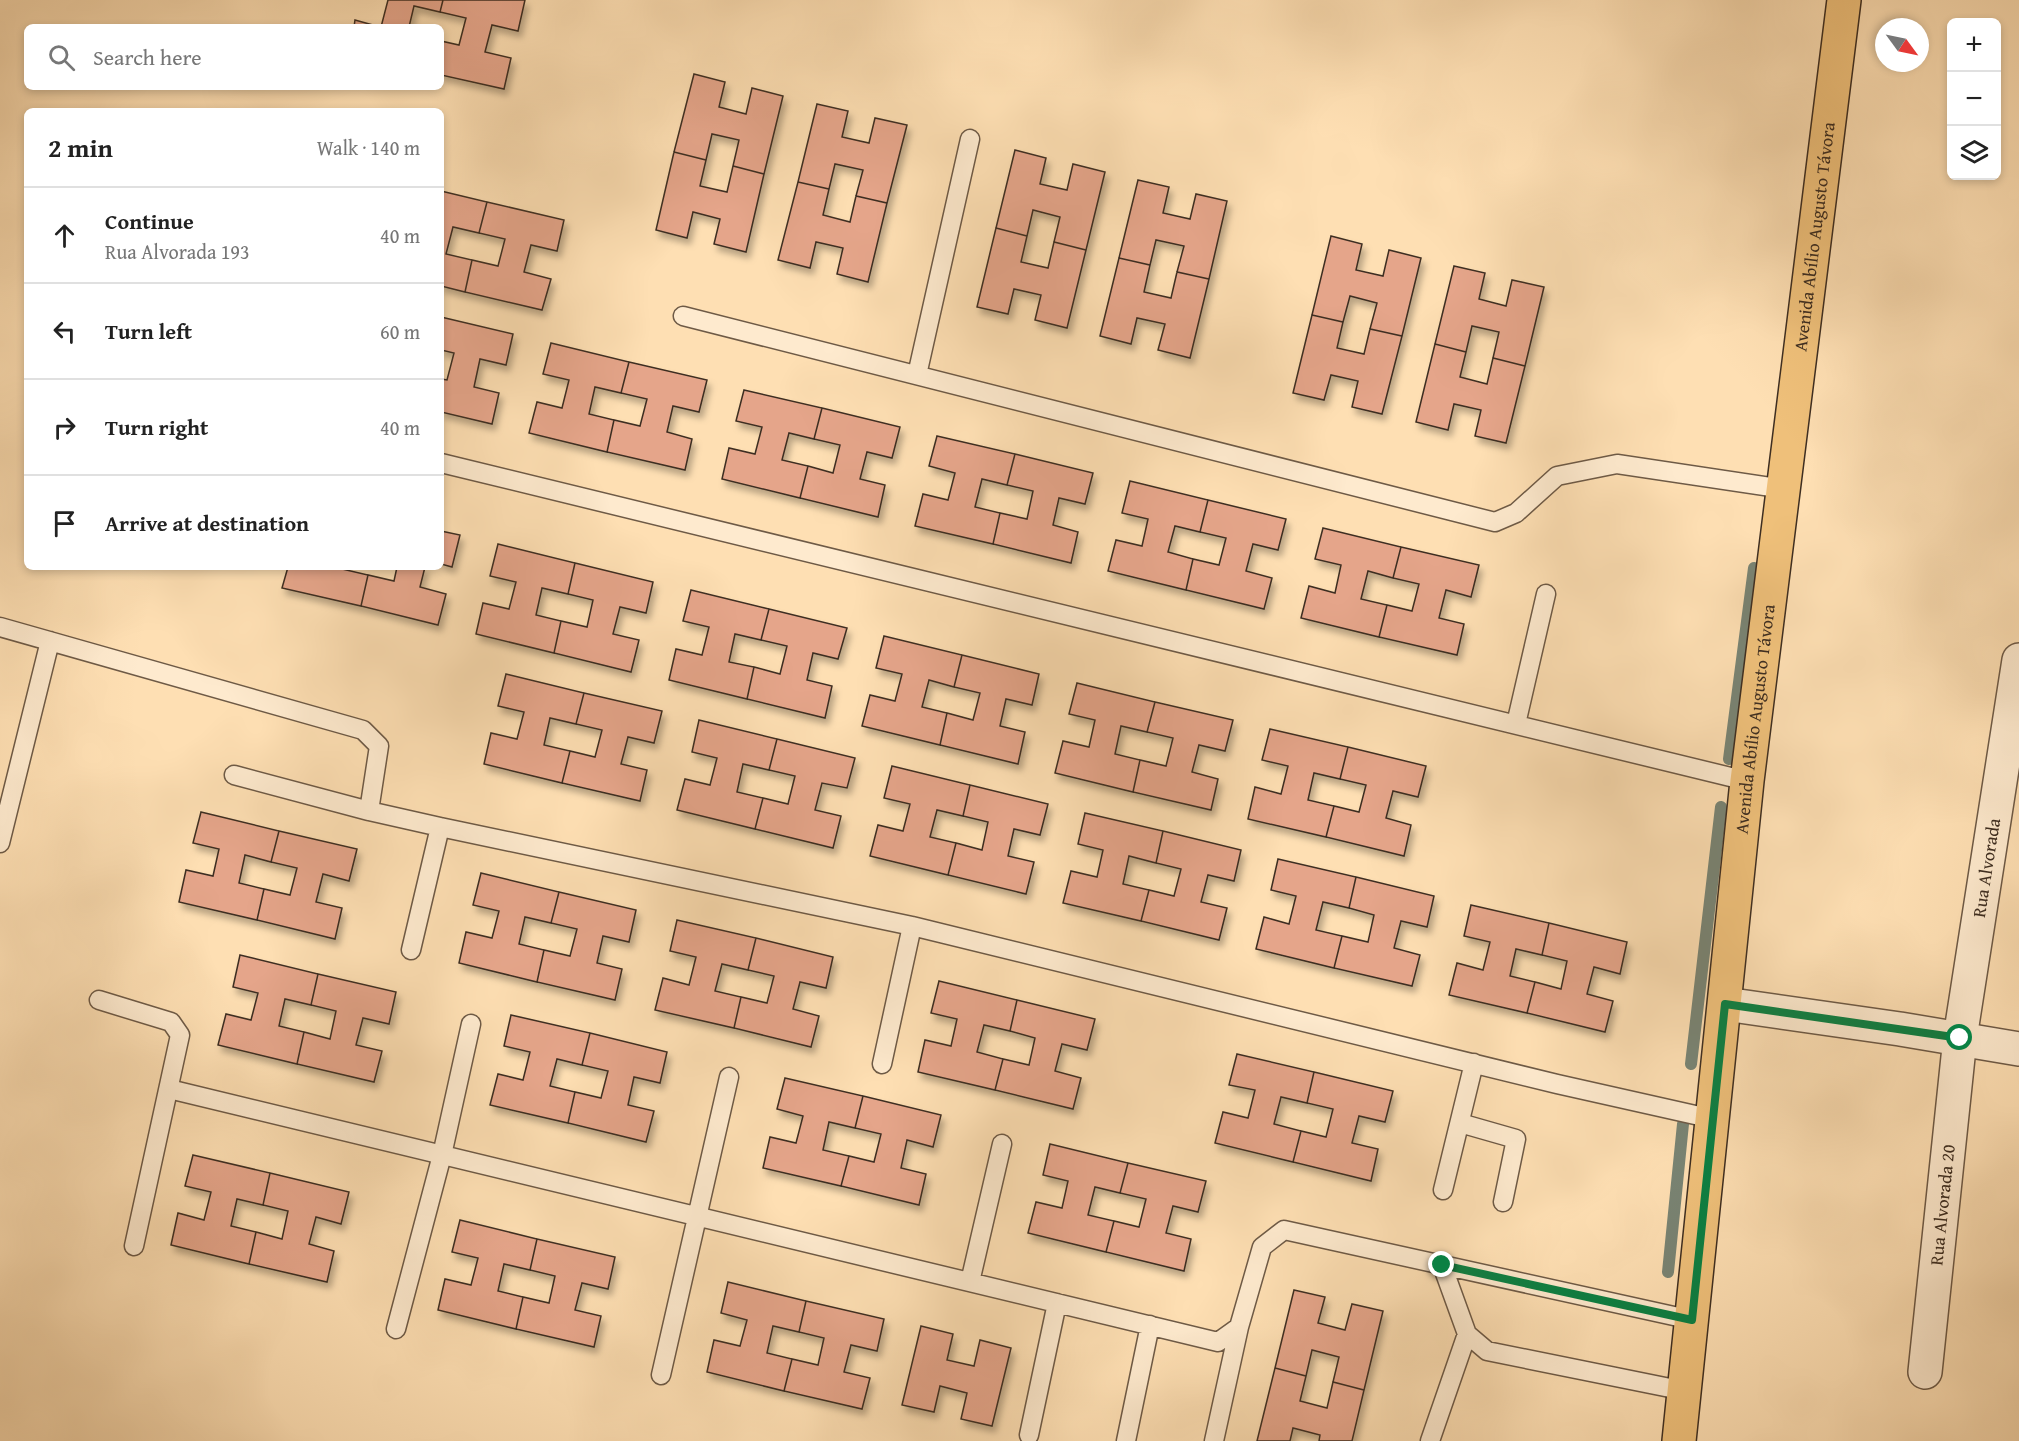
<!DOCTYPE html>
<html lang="en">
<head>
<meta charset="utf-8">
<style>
  :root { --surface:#fff; --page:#f2f2f2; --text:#222; --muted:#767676; --line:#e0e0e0 }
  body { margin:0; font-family:"Gentium Book Plus",serif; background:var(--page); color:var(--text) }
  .controls { position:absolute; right:18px; top:18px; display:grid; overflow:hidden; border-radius:9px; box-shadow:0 3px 9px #0003 }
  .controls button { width:54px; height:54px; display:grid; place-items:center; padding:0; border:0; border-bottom:2px solid var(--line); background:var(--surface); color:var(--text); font:30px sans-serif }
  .compass { position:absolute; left:1875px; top:18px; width:54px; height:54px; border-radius:50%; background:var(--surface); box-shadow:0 3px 9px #0003; rotate:123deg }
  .stop { position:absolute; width:18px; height:18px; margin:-14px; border:4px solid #0b8043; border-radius:50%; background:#fff }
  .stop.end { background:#0b8043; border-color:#fff; box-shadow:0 2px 6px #0008 }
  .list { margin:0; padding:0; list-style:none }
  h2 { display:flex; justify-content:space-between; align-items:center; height:78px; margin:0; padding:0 24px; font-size:26px }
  h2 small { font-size:20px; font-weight:400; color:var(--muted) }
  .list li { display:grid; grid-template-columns:39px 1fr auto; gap:18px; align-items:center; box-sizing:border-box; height:96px; padding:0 24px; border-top:2px solid var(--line) }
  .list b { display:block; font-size:22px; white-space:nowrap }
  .list p { margin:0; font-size:20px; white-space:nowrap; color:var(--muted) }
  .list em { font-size:20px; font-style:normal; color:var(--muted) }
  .icon { flex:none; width:33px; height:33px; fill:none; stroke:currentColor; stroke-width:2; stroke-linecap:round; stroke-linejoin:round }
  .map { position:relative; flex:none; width:2019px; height:1441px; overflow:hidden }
  .search { position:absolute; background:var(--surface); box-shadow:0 3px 9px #0003; left:24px; top:24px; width:420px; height:66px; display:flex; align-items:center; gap:15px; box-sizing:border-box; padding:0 21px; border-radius:9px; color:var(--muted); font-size:22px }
  .panel { position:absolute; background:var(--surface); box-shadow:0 3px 9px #0003; left:24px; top:108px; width:420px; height:462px; border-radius:9px }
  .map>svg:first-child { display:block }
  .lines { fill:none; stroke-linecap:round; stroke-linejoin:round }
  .stream { stroke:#798474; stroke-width:12 }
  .building { fill:#e5a58a; stroke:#3e2e21; stroke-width:1.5; filter:url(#shadow) }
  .lane-casing { stroke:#6e5a46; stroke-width:21 }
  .street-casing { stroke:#6e5a46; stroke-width:36 }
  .primary-casing { stroke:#3e2e21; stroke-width:36 }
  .lane { stroke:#feeace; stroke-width:18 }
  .street { stroke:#feeace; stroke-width:33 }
  .primary { stroke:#efc07a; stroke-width:33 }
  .route { stroke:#0b8043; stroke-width:8 }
  .labels { text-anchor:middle; stroke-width:5; stroke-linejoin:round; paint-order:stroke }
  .street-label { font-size:18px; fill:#3e2e21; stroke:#feeace }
</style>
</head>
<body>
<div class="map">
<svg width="2019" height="1441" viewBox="0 0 2019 1441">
  <defs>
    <filter id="shadow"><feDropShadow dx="3.5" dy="6" stdDeviation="3" flood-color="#0004"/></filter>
  </defs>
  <rect width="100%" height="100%" fill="#fedfb3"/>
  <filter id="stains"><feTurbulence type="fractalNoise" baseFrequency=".00333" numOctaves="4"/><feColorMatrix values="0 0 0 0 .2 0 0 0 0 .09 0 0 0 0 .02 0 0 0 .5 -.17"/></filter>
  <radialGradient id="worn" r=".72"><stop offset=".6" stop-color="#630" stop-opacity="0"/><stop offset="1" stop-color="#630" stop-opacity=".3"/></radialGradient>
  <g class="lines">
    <!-- stream -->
    <path class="stream" d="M1729 759 1754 568
      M1691 1064 1721 807
      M1668 1272 1683 1124"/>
  </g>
  <!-- building -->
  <path class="building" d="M388 0H443L440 12 414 6 409 27H381Z
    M443 0H525L518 31 492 25 485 52 511 58 504 89 441 75V41L459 45 466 18 440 12Z
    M355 20 380 27H354Z
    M694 74 725 82 719 107 746 114 752 88 783 96 764 174 733 166 739 140 712 134 706 160 674 152Z
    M817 104 848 111 842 137 869 143 875 118 907 125 887 203 856 196 863 170 835 164 829 189 798 182Z
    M1015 150 1046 158 1040 184 1067 190 1073 164 1105 172 1086 250 1054 242 1060 217 1033 210 1027 236 996 228Z
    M674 152 706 160 700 186 727 192 733 166 764 174 746 252 714 244 720 219 693 212 687 238 656 230Z
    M1138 180 1169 187 1163 213 1190 219 1196 194 1227 201 1209 279 1177 272 1184 246 1156 240 1150 265 1119 258Z
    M798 182 829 189 823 215 850 222 856 196 887 203 868 282 837 274 843 248 816 242 810 268 778 260Z
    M441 191 487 202 479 233 453 227 446 254 472 260 465 292 441 286Z
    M487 202 564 220 557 251 531 245 524 272 551 279 542 310 465 292 472 260 498 266 505 239 479 233Z
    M996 228 1027 236 1021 262 1048 268 1054 242 1086 250 1067 328 1035 320 1041 295 1014 289 1008 314 977 307Z
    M1331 236 1362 244 1356 270 1383 276 1389 250 1421 258 1402 336 1370 329 1377 303 1350 296 1343 322 1312 315Z
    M1119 258 1150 265 1144 292 1171 298 1177 272 1209 279 1190 358 1158 350 1165 324 1137 318 1131 344 1100 336Z
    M1454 266 1485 273 1479 299 1506 306 1512 280 1544 287 1525 366 1493 358 1499 332 1472 326 1466 352 1435 344Z
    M1312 315 1343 322 1337 348 1364 354 1370 329 1402 336 1382 414 1352 407 1358 381 1331 375 1324 400 1293 393Z
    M441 317 513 334 506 365 480 359 474 387 499 393 492 424 441 412V379L447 380 454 353 441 350Z
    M551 343 629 362 621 393 595 387 589 414 614 420 607 452 529 433 537 402 562 408 569 380 543 374Z
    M1435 344 1466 352 1460 377 1487 384 1493 358 1525 366 1506 443 1475 436 1481 410 1454 404 1448 430 1416 422Z
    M629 362 707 380 699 412 673 406 667 432 692 439 685 470 607 452 614 420 640 426 647 399 621 393Z
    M744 390 822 408 814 439 789 433 782 460 808 466 800 498 722 479 729 448 755 454 762 427 736 421Z
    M822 408 900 427 892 458 867 452 860 479 885 485 878 517 800 498 808 466 833 473 840 445 814 439Z
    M937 436 1015 454 1007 485 982 479 975 507 1000 513 993 544 915 526 923 494 948 500 955 473 929 466Z
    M1015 454 1093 473 1085 504 1059 498 1053 525 1078 532 1071 563 993 544 1000 513 1027 519 1033 491 1007 485Z
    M1130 481 1208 500 1200 532 1175 526 1168 552 1193 559 1186 590 1108 571 1116 540 1142 546 1148 519 1122 513Z
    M1208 500 1286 519 1278 550 1253 544 1246 571 1272 578 1264 609 1186 590 1193 559 1219 565 1226 538 1200 532Z
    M1323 528 1401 547 1393 578 1368 571 1361 599 1387 605 1379 637 1301 618 1309 586 1335 593 1341 565 1315 559Z
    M441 531 460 535 452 567 441 564Z
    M498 544 575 563 568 594 542 588 536 615 561 621 554 653 476 634 483 603 509 609 516 582 490 576Z
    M1401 547 1479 565 1471 597 1446 590 1439 618 1464 624 1457 655 1379 637 1387 605 1412 611 1419 584 1393 578Z
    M575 563 653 582 646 613 620 607 613 634 639 640 631 672 554 653 561 621 587 627 593 600 568 594Z
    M288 567H343L342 569 368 575 361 606 282 588Z
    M397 567H425L420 587 446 594 438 625 361 606 368 575 394 581Z
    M691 590 769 609 761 640 735 634 729 662 754 667 747 699 669 680 676 649 702 655 709 627 683 621Z
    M769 609 847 628 838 659 813 653 807 680 832 686 825 718 747 699 754 667 780 674 787 646 761 640Z
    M884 636 962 655 954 687 929 680 922 707 947 713 940 745 862 726 870 695 895 701 902 674 876 668Z
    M962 655 1039 674 1032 705 1006 699 1000 726 1025 732 1018 764 940 745 947 713 973 720 980 693 954 687Z
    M506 674 584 693 576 724 550 718 544 745 570 751 562 783 484 764 491 733 517 739 524 712 498 706Z
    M1077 683 1155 702 1147 732 1121 726 1115 754 1140 760 1133 792 1055 773 1063 741 1089 747 1095 720 1069 714Z
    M584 693 662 711 654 743 628 737 621 764 647 770 640 801 562 783 570 751 595 757 602 730 576 724Z
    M1155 702 1233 720 1225 751 1199 745 1192 772 1218 779 1211 810 1133 792 1140 760 1166 766 1173 738 1147 732Z
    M699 720 777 739 769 770 743 764 737 792 763 798 755 829 677 810 685 779 710 785 717 758 692 752Z
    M1270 729 1348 747 1340 779 1314 773 1308 800 1334 806 1326 837 1248 819 1255 787 1281 794 1288 766 1262 760Z
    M777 739 855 758 847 788 822 783 815 810 841 816 833 848 755 829 763 798 788 804 795 776 769 770Z
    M1348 747 1426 766 1418 797 1393 791 1386 818 1411 825 1404 856 1326 837 1334 806 1359 812 1366 785 1340 779Z
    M892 766 970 785 963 816 937 810 930 837 956 843 948 875 870 856 878 825 903 831 910 804 884 798Z
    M970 785 1048 804 1040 835 1014 829 1008 856 1034 862 1026 894 948 875 956 843 982 850 988 822 963 816Z
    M201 812 279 831 271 862 245 855 239 883 264 889 257 920 179 902 186 870 213 876 219 849 193 843Z
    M1085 813 1163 831 1156 863 1129 856 1123 884 1149 890 1141 921 1063 903 1071 871 1097 877 1103 850 1078 844Z
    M279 831 357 849 349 881 323 874 316 902 342 908 335 939 257 920 264 889 290 895 297 868 271 862Z
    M1163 831 1241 850 1234 881 1208 875 1201 902 1227 908 1219 940 1141 921 1149 890 1174 896 1181 869 1156 863Z
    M1278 859 1356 877 1349 908 1323 902 1316 930 1342 936 1334 968 1256 949 1264 917 1289 924 1296 896 1271 890Z
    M481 873 559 892 551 923 525 917 519 944 544 950 537 982 459 963 466 932 492 938 499 911 473 905Z
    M1356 877 1434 896 1427 927 1401 921 1394 948 1420 955 1412 986 1334 968 1342 936 1368 942 1374 915 1349 908Z
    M559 892 636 910 629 942 603 936 597 963 622 969 615 1000 537 982 544 950 570 956 577 929 551 923Z
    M1471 905 1549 923 1542 955 1516 949 1510 976 1535 982 1527 1013 1449 995 1457 963 1483 970 1490 942 1464 936Z
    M677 920 756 938 748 970 722 964 715 991 741 997 734 1028 655 1010 663 978 689 985 696 957 670 951Z
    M1549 923 1627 942 1620 974 1594 967 1587 994 1613 1001 1605 1032 1527 1013 1535 982 1561 989 1567 961 1542 955Z
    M756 938 833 957 826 988 800 982 793 1009 819 1016 811 1047 734 1028 741 997 767 1003 774 976 748 970Z
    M240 955 318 974 311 1005 285 999 279 1026 304 1032 297 1064 218 1045 226 1014 251 1020 258 993 233 987Z
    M318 974 396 992 389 1024 363 1018 356 1045 382 1051 374 1082 297 1064 304 1032 330 1039 336 1011 311 1005Z
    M939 981 1017 1000 1010 1031 984 1025 977 1052 1003 1059 995 1090 918 1072 925 1040 951 1046 957 1019 931 1013Z
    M1017 1000 1095 1019 1087 1050 1062 1044 1055 1071 1081 1078 1073 1109 995 1090 1003 1059 1029 1065 1035 1038 1010 1031Z
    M511 1015 590 1033 582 1065 557 1059 550 1086 575 1092 568 1123 490 1105 498 1074 523 1080 530 1052 504 1046Z
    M590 1033 667 1052 660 1083 634 1077 628 1105 654 1111 646 1142 568 1123 575 1092 601 1098 608 1071 582 1065Z
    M1237 1054 1314 1072 1307 1103 1281 1097 1274 1124 1301 1131 1293 1162 1215 1143 1223 1112 1248 1118 1255 1090 1229 1085Z
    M1314 1072 1393 1091 1385 1122 1359 1116 1352 1143 1378 1149 1371 1181 1293 1162 1301 1131 1326 1137 1333 1109 1307 1103Z
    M785 1078 863 1096 855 1128 829 1122 823 1150 849 1156 841 1186 763 1168 770 1137 796 1143 803 1116 777 1109Z
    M863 1096 941 1115 933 1147 907 1140 901 1168 926 1174 919 1205 841 1186 849 1156 874 1162 881 1134 855 1128Z
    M1050 1144 1128 1163 1120 1193 1095 1187 1088 1215 1114 1221 1106 1252 1028 1233 1036 1202 1062 1208 1068 1181 1043 1175Z
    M193 1155 270 1173 263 1205 237 1199 231 1226 256 1232 249 1264 171 1245 178 1213 204 1220 211 1192 185 1186Z
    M1128 1163 1206 1181 1198 1212 1173 1206 1166 1233 1191 1239 1184 1271 1106 1252 1114 1221 1139 1227 1146 1199 1120 1193Z
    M270 1173 349 1192 341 1224 316 1217 309 1244 334 1251 327 1282 249 1264 256 1232 282 1239 288 1211 263 1205Z
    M460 1220 537 1239 530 1270 504 1264 498 1291 523 1297 516 1329 438 1310 445 1279 471 1285 478 1258 452 1252Z
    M537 1239 615 1257 608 1289 582 1283 575 1310 601 1316 594 1347 516 1329 523 1297 549 1303 555 1276 530 1270Z
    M728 1282 806 1301 799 1332 773 1326 767 1353 792 1359 784 1391 707 1372 714 1340 740 1346 747 1320 721 1313Z
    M1294 1290 1325 1297 1318 1323 1345 1330 1352 1304 1383 1311 1364 1390 1333 1382 1339 1357 1312 1350 1306 1376 1275 1368Z
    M806 1301 884 1319 877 1351 851 1345 844 1372 870 1378 862 1409 784 1391 792 1359 818 1365 824 1338 799 1332Z
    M921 1326 953 1334 947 1360 974 1366 980 1340 1011 1348 992 1426 961 1419 967 1393 940 1386 934 1412 902 1405Z
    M1275 1368 1306 1376 1300 1401 1327 1408 1333 1382 1364 1390 1352 1441H1319L1320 1435 1293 1428 1290 1441H1257Z"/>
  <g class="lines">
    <defs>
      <path id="lane" d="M683 316 1495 522 1516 513 1557 476 1617 464 1784 489
        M917 375 970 139
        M441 463 1747 781
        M0 627 363 730 379 746 369 811
        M1516 724 1546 594
        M234 775 369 811 440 827 912 926 1557 1084 1713 1119
        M0 843 50 641
        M411 950 440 827
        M99 1000 171 1022 180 1035 134 1246
        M882 1064 912 926
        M169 1089 1218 1342 1239 1327 1262 1247 1284 1230 1692 1320
        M1460 1123 1516 1139 1503 1202
        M1443 1190 1474 1063
        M1442 1265 1467 1334 1487 1351 1685 1391
        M970 1282 1002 1144
        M396 1329 442 1155 471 1024
        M661 1375 729 1077
        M1029 1435 1057 1303
        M1126 1441 1150 1325
        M1214 1441 1239 1327
        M1430 1441 1467 1334"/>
      <g id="street">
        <path d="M1725 1004 1900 1029 2019 1049"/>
        <path id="s1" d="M1925 1372 1960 1038 2019 660"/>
      </g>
      <g id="primary">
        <path id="s2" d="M1679 1441 1747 781 1844 0"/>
      </g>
    </defs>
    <!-- lane casing -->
    <use href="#lane" class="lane-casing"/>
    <!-- street casing -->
    <use href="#street" class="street-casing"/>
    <!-- primary casing -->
    <use href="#primary" class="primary-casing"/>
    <!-- lane -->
    <use href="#lane" class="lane"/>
    <!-- street -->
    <use href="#street" class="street"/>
    <!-- primary -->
    <use href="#primary" class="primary"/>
  </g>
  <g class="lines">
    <!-- route -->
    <path class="route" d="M1442 1265 1692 1320 1725 1004 1960 1038"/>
  </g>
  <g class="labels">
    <!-- street labels -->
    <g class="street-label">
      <text dy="6" stroke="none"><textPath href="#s2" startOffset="1212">Avenida Abílio Augusto Távora</textPath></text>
      <text dy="6" stroke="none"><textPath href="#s2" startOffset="726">Avenida Abílio Augusto Távora</textPath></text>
      <text dy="6" stroke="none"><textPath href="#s1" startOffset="508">Rua Alvorada</textPath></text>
      <text dy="6" stroke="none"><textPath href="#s1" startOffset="168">Rua Alvorada 20</textPath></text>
    </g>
  </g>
  <rect width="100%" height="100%" filter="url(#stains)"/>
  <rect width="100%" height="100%" fill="url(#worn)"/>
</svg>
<div class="controls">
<button>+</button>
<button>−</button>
<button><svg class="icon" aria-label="layers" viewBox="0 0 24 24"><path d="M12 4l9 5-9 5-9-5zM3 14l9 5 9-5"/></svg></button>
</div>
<svg class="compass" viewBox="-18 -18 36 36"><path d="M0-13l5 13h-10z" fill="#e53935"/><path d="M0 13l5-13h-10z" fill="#767676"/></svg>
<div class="stop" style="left:1960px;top:1038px"></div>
<div class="stop end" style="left:1442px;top:1265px"></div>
<div class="search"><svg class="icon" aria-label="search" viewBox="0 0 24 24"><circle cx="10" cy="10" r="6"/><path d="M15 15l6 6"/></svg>Search here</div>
<section class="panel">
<h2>2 min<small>Walk · 140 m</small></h2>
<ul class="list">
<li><svg class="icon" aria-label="ahead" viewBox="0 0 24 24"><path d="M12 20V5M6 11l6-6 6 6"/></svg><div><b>Continue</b><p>Rua Alvorada 193</p></div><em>40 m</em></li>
<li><svg class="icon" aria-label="left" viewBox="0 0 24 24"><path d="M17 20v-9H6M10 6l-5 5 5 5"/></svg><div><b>Turn left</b></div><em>60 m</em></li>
<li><svg class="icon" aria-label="right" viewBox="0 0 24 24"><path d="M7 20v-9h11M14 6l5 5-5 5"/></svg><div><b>Turn right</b></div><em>40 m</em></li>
<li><svg class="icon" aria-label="arrive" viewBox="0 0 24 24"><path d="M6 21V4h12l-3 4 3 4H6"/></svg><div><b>Arrive at destination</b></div></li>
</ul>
</section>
</div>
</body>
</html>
